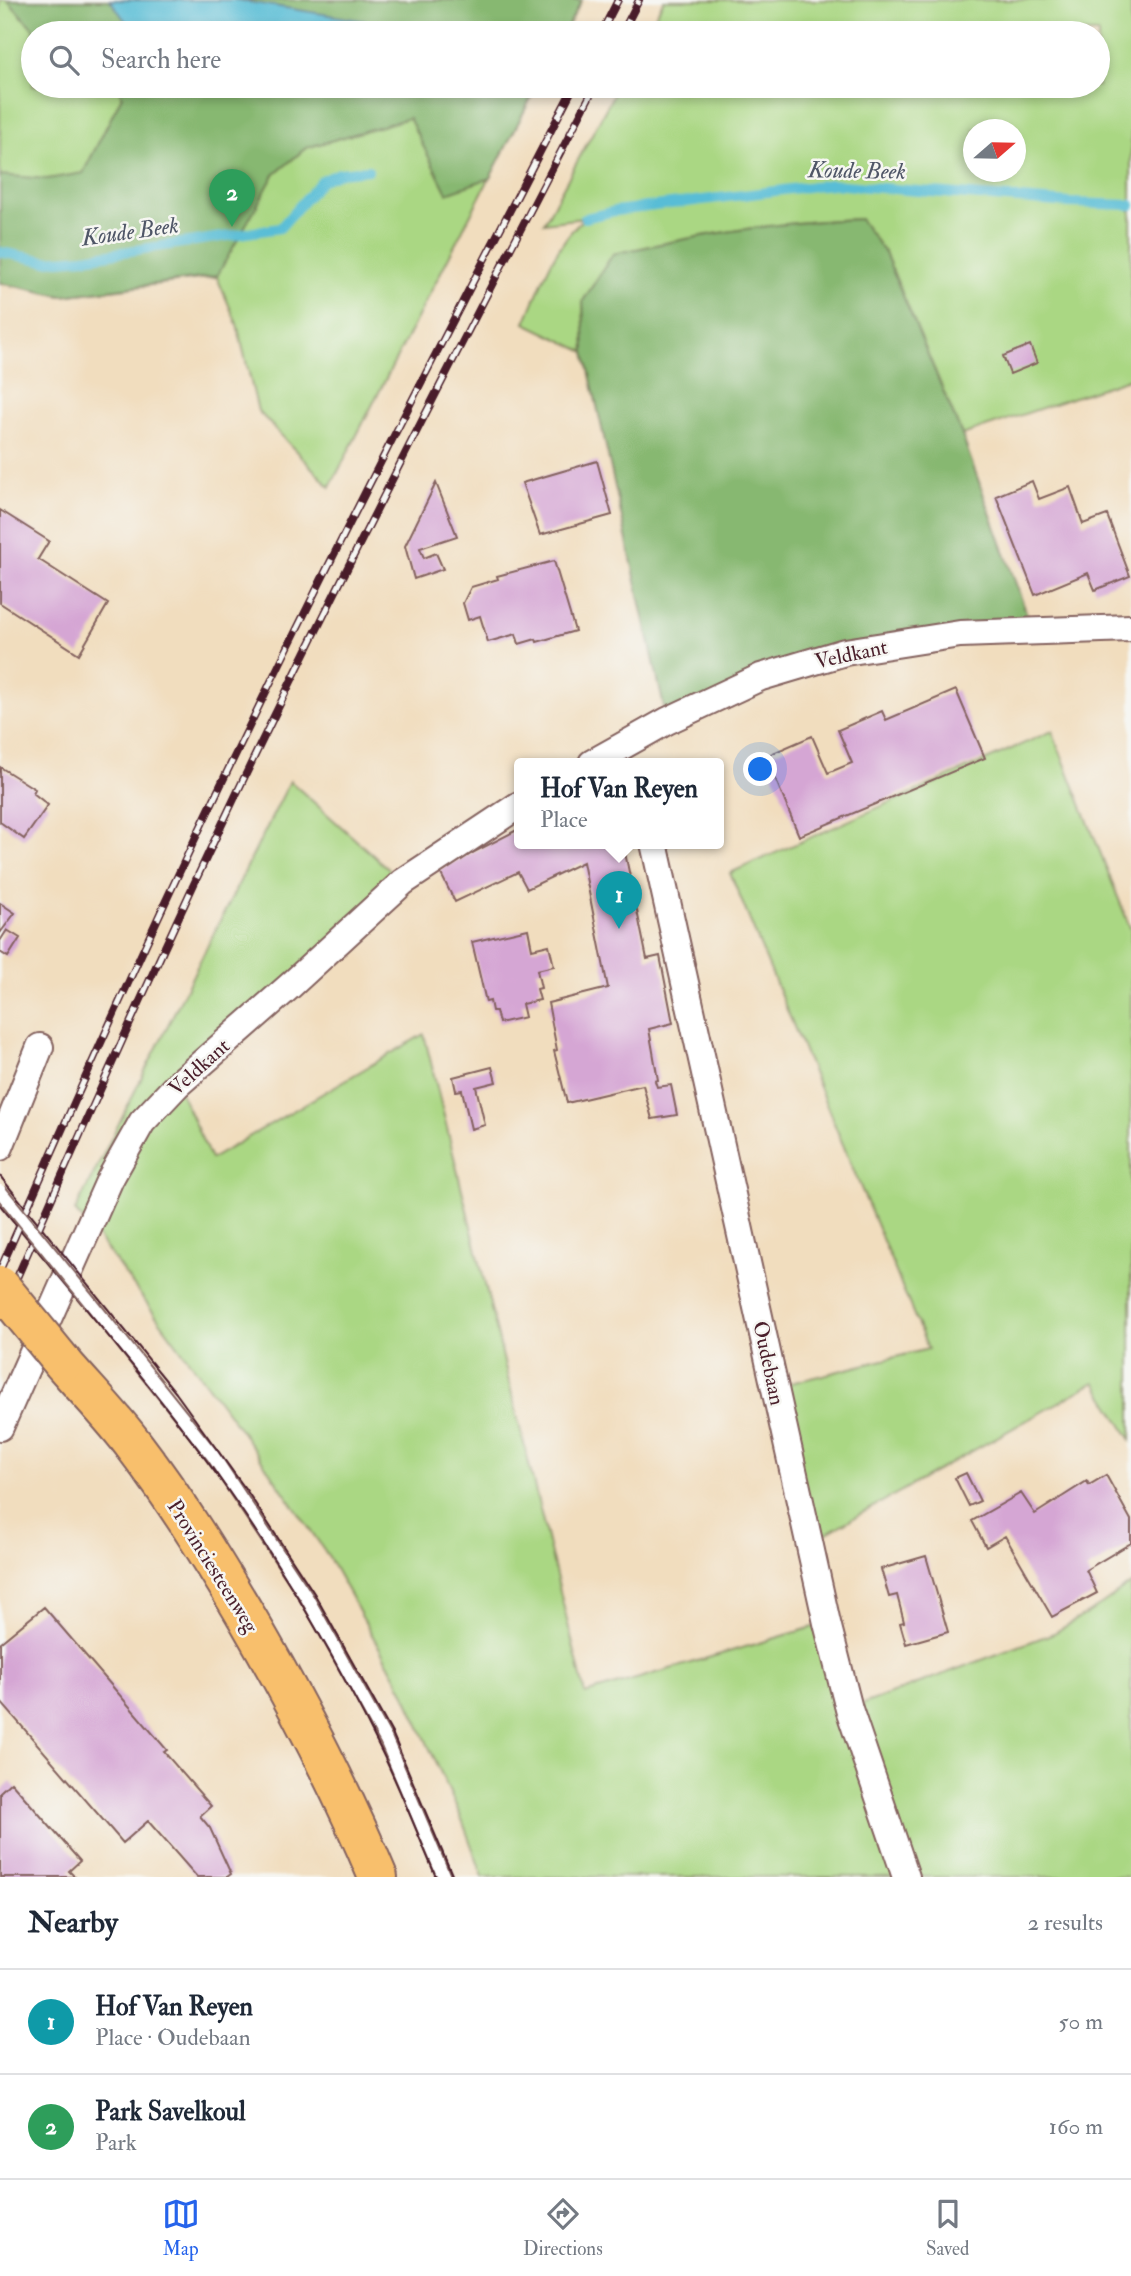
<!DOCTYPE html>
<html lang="en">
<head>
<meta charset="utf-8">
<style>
  :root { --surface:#fff; --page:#f2f2f3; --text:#1f2937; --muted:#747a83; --line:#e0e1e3; --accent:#2563eb }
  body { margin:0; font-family:"IM FELL Double Pica",serif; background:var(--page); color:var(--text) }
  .compass { position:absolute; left:963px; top:119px; width:63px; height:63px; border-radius:50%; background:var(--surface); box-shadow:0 4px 10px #0003; rotate:70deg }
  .you { position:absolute; left:761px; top:770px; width:24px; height:24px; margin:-18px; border:5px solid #fff; border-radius:50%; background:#1a73e8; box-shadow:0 0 0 10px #1a73e833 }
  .badge { display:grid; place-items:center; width:46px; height:46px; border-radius:50%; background:var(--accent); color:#fff; font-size:23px; font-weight:700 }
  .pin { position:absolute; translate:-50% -58px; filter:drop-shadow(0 2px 4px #0008) }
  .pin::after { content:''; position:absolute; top:37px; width:24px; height:21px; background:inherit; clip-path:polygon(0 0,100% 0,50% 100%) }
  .popup { position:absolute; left:514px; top:758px; width:210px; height:91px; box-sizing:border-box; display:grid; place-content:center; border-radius:7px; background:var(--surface); filter:drop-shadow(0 2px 5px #0005); font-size:23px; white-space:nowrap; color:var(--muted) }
  .popup b { font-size:26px; color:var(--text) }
  .popup::after { content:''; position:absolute; left:50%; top:100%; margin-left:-14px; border:14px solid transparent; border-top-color:var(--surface) }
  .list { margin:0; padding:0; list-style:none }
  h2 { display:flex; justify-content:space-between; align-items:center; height:91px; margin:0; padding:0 28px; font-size:30px }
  h2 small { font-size:23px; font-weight:400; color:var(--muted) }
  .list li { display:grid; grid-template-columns:46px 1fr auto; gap:21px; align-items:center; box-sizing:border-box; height:105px; padding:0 28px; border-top:2px solid var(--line) }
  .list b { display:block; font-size:26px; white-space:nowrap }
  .list p { margin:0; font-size:23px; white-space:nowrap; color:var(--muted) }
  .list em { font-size:23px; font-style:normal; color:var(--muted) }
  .icon { flex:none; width:38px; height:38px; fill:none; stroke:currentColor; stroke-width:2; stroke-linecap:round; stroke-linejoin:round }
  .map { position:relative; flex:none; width:1131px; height:1877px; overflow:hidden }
  .search { position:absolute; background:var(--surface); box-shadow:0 4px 10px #0003; left:21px; right:21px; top:21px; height:77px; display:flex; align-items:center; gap:18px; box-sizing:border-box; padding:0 24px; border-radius:38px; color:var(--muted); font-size:26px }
  .sheet { height:301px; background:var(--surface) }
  nav { display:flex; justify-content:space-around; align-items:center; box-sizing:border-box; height:98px; border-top:2px solid var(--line); background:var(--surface); font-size:19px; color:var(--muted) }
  nav a { display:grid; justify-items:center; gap:4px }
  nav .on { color:var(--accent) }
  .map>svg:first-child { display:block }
  .green { fill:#aad783; stroke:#7a7b57; stroke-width:2; fill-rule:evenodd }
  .forest { fill:#87b871; stroke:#686c4e; stroke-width:2 }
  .water { fill:#58bdd6; stroke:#516e80; stroke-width:2 }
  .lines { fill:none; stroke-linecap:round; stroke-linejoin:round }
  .stream { stroke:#58bdd6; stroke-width:10 }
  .building { fill:#d5a6d4 }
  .service-casing { stroke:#84625e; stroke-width:16 }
  .minor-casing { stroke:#84625e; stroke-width:30 }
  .primary-casing { stroke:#84625e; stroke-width:42 }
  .service { stroke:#fff; stroke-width:12 }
  .minor { stroke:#fff; stroke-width:26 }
  .primary { stroke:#f8bf6c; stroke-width:38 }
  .tram { stroke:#4a1f2b; stroke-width:2 }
  .rail-casing { stroke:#4a1f2b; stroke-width:8 }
  .rail { stroke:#f6f6f2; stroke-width:5; stroke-dasharray:16; stroke-linecap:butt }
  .service-bridge-casing { stroke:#84625e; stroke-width:16; stroke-linecap:butt }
  .primary-bridge-casing { stroke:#84625e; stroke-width:42; stroke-linecap:butt }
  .service-bridge { stroke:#fff; stroke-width:12 }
  .primary-bridge { stroke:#f8bf6c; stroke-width:38 }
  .labels { text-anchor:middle; stroke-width:5; stroke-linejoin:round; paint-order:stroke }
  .street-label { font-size:21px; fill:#4a1f2b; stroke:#f6f6f2 }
  .water-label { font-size:23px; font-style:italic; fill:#4f5667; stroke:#f6f6f2 }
</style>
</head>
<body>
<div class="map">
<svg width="1131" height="1877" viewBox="0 0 1131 1877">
  <rect width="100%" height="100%" fill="#f6f6f2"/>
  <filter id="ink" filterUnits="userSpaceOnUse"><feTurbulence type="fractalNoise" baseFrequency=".0143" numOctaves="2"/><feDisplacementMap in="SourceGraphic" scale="14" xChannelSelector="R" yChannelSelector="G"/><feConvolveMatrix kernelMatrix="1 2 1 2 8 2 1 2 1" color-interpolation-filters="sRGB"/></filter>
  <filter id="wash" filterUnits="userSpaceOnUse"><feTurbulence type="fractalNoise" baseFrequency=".00686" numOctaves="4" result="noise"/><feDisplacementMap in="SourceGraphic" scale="28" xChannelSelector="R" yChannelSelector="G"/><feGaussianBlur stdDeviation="1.57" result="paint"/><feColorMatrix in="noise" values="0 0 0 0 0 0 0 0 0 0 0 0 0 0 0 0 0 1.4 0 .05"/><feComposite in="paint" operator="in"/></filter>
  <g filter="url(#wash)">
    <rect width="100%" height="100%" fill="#f1ddbe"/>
    <!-- green -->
    <path class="green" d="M0 0H582L564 33H33V86H537L330 487 258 411 237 324 217 277 62 296 0 283Z
      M664 0H1131V378L962 435 885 253 860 219C776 221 695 236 613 254L583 301 585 352 525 323C541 286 553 246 584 218L544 223 618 86H1098V33H646ZM974 130H1016V172H974Z
      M1052 731 1131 930V1440L1095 1382 809 1543 774 1387 928 1349 730 873Z
      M290 781 403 882 177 1085 211 1159 424 1034 585 1694 827 1623 850 1709 1054 1633 1101 1605 1131 1584V1877H483L461 1817 403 1690 325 1551 242 1432 96 1235 75 1211Z"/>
    <!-- forest -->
    <path class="forest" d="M7 0H582L564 33H37Z
      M118 86H537L490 178 447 193 409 118 306 148 274 175 217 276 62 296 0 283V175L47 179 83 173 122 96Z
      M860 219 885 253 962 435 1033 631 845 652 667 721 585 352 583 301 613 254C695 236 776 221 860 219Z"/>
    <!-- water -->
    <path class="water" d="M110 0H237L428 31 425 33H147L127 23Z"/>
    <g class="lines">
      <!-- stream -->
      <path class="stream" d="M585 218 615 211 831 184 1070 203 1131 205
        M0 252 46 261 84 258 280 228 321 181 339 173 368 170"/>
    </g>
    <g id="blocks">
      <!-- building -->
      <path class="building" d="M1030 345 1037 363 1010 374 1003 356Z
        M597 461 612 515 540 535 522 483Z
        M1032 481 1039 499 1070 487 1083 524 1107 515 1130 576 1095 590 1088 573 1035 595 996 496Z
        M436 483 457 536 420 548 424 558 436 553 443 569 414 579 405 546Z
        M0 510 49 541 38 559 108 604 79 654 0 603Z
        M554 561 575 631 537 642 536 639 519 644 516 634 488 642 480 616 468 620 463 603 471 587 498 579 497 576Z
        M956 690 985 758 799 836 766 756 812 736 828 773 852 763 838 730 882 711 886 720Z
        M0 767 35 789 33 793 48 805 24 839 0 822Z
        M519 829V843H623L647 959 660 956 673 1023 649 1029 658 1080 655 1081 657 1087 671 1085 677 1115 652 1119 643 1085 567 1103 554 1051 557 1050 548 1003 608 988 583 862 527 889 518 872 455 902 439 870Z
        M0 903 15 913 0 933Z
        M528 929 532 949 549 945 554 966 537 970 541 988 537 989 540 1000 522 1004 525 1017 499 1023 496 1011H492L490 1001 486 1002 472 942Z
        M7 930 20 938 8 957 0 952V941Z
        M492 1067 496 1082 476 1087 485 1125 471 1129 462 1090 456 1091 453 1077Z
        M966 1473 980 1501 969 1506 955 1478Z
        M1106 1475 1131 1520V1543L1086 1570 1097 1593 1052 1617 1005 1536 986 1547 972 1521 1021 1493 1035 1514 1087 1481 1089 1485Z
        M926 1556 948 1632 906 1644 900 1623 904 1622 897 1595 889 1597 881 1569Z
        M44 1607 167 1750 164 1752 211 1806 200 1816 210 1828 231 1874 227 1877H197L148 1821 123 1843 0 1701V1643Z
        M11 1782 80 1861 69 1871 75 1877H0V1792Z"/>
    </g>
  </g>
  <g filter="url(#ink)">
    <use href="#blocks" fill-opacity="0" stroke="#84625e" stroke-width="2"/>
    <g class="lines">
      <defs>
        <path id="service" d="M90 1302 213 1456 307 1598 386 1740 444 1877"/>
        <path id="minor" d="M592 763 667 721 761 677 845 652 960 634 1131 628
          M654 843 827 1623 849 1709 906 1877
          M0 1147 40 1047
          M0 1427 110 1179 142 1122 177 1085 291 985 403 882 519 805"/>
        <path id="primary" d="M63 1363C87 1391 114 1418 136 1448 178 1503 214 1562 249 1621 297 1704 341 1788 378 1877"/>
      </defs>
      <!-- service casing -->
      <use href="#service" class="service-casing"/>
      <!-- minor casing -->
      <use href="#minor" class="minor-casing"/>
      <!-- primary casing -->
      <use href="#primary" class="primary-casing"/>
      <!-- service -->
      <use href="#service" class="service"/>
      <!-- minor -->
      <use href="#minor" class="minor"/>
      <!-- primary -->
      <use href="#primary" class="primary"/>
      <!-- tram -->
      <path class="tram" d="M0 1176 176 1393 247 1491 314 1593 393 1735 453 1877
        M0 1205C79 1302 163 1397 234 1499 288 1577 337 1661 379 1746 400 1788 417 1833 436 1877"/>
      <defs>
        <path id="rail" d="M601 33 618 0
          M622 33 639 0
          M0 1270C78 1093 157 915 242 741 349 520 462 303 574 86
          M0 1316C84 1125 168 935 259 747 367 525 481 305 595 86"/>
      </defs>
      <!-- rail casing -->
      <use href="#rail" class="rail-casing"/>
      <!-- rail -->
      <use href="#rail" class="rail"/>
      <defs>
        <path id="service-bridge" d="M0 1191 90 1302"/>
        <path id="primary-bridge" d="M0 1286 63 1363"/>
      </defs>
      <!-- service-bridge casing -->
      <use href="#service-bridge" class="service-bridge-casing"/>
      <!-- primary-bridge casing -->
      <use href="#primary-bridge" class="primary-bridge-casing"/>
      <!-- service-bridge -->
      <use href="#service-bridge" class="service-bridge"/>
      <!-- primary-bridge -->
      <use href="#primary-bridge" class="primary-bridge"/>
    </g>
  </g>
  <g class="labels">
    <!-- street labels -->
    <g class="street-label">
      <text transform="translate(851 654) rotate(-12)" y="7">Veldkant</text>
      <text transform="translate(199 1067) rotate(-42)" y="7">Veldkant</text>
      <text transform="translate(769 1363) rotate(78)" y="7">Oudebaan</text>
      <text transform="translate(213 1566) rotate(58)" y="7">Provinciesteenweg</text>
    </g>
    <!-- water labels -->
    <g class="water-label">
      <text transform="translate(857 170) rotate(1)" y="8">Koude Beek</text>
      <text transform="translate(130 231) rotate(-8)" y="8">Koude Beek</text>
    </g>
  </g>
</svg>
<svg class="compass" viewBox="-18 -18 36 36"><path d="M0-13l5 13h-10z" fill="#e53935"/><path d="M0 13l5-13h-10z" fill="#747a83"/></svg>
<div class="you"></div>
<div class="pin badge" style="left:619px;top:929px;background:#0f9aa8">1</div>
<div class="popup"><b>Hof Van Reyen</b>Place</div>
<div class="pin badge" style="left:232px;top:227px;background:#2e9e5b">2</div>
<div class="search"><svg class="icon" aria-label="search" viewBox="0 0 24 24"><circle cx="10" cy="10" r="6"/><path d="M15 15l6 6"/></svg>Search here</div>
</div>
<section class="sheet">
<h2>Nearby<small>2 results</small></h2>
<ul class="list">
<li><span class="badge" style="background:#0f9aa8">1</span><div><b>Hof Van Reyen</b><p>Place · Oudebaan</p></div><em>50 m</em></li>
<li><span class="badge" style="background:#2e9e5b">2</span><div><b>Park Savelkoul</b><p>Park</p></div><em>160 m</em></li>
</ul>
</section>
<nav>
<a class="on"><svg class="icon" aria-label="map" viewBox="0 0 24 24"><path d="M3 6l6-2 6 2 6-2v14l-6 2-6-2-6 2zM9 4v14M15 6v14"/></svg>Map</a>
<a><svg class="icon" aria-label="directions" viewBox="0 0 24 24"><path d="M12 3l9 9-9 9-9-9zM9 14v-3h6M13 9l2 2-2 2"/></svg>Directions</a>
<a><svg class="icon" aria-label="saved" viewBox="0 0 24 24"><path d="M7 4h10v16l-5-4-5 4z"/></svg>Saved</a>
</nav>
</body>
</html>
